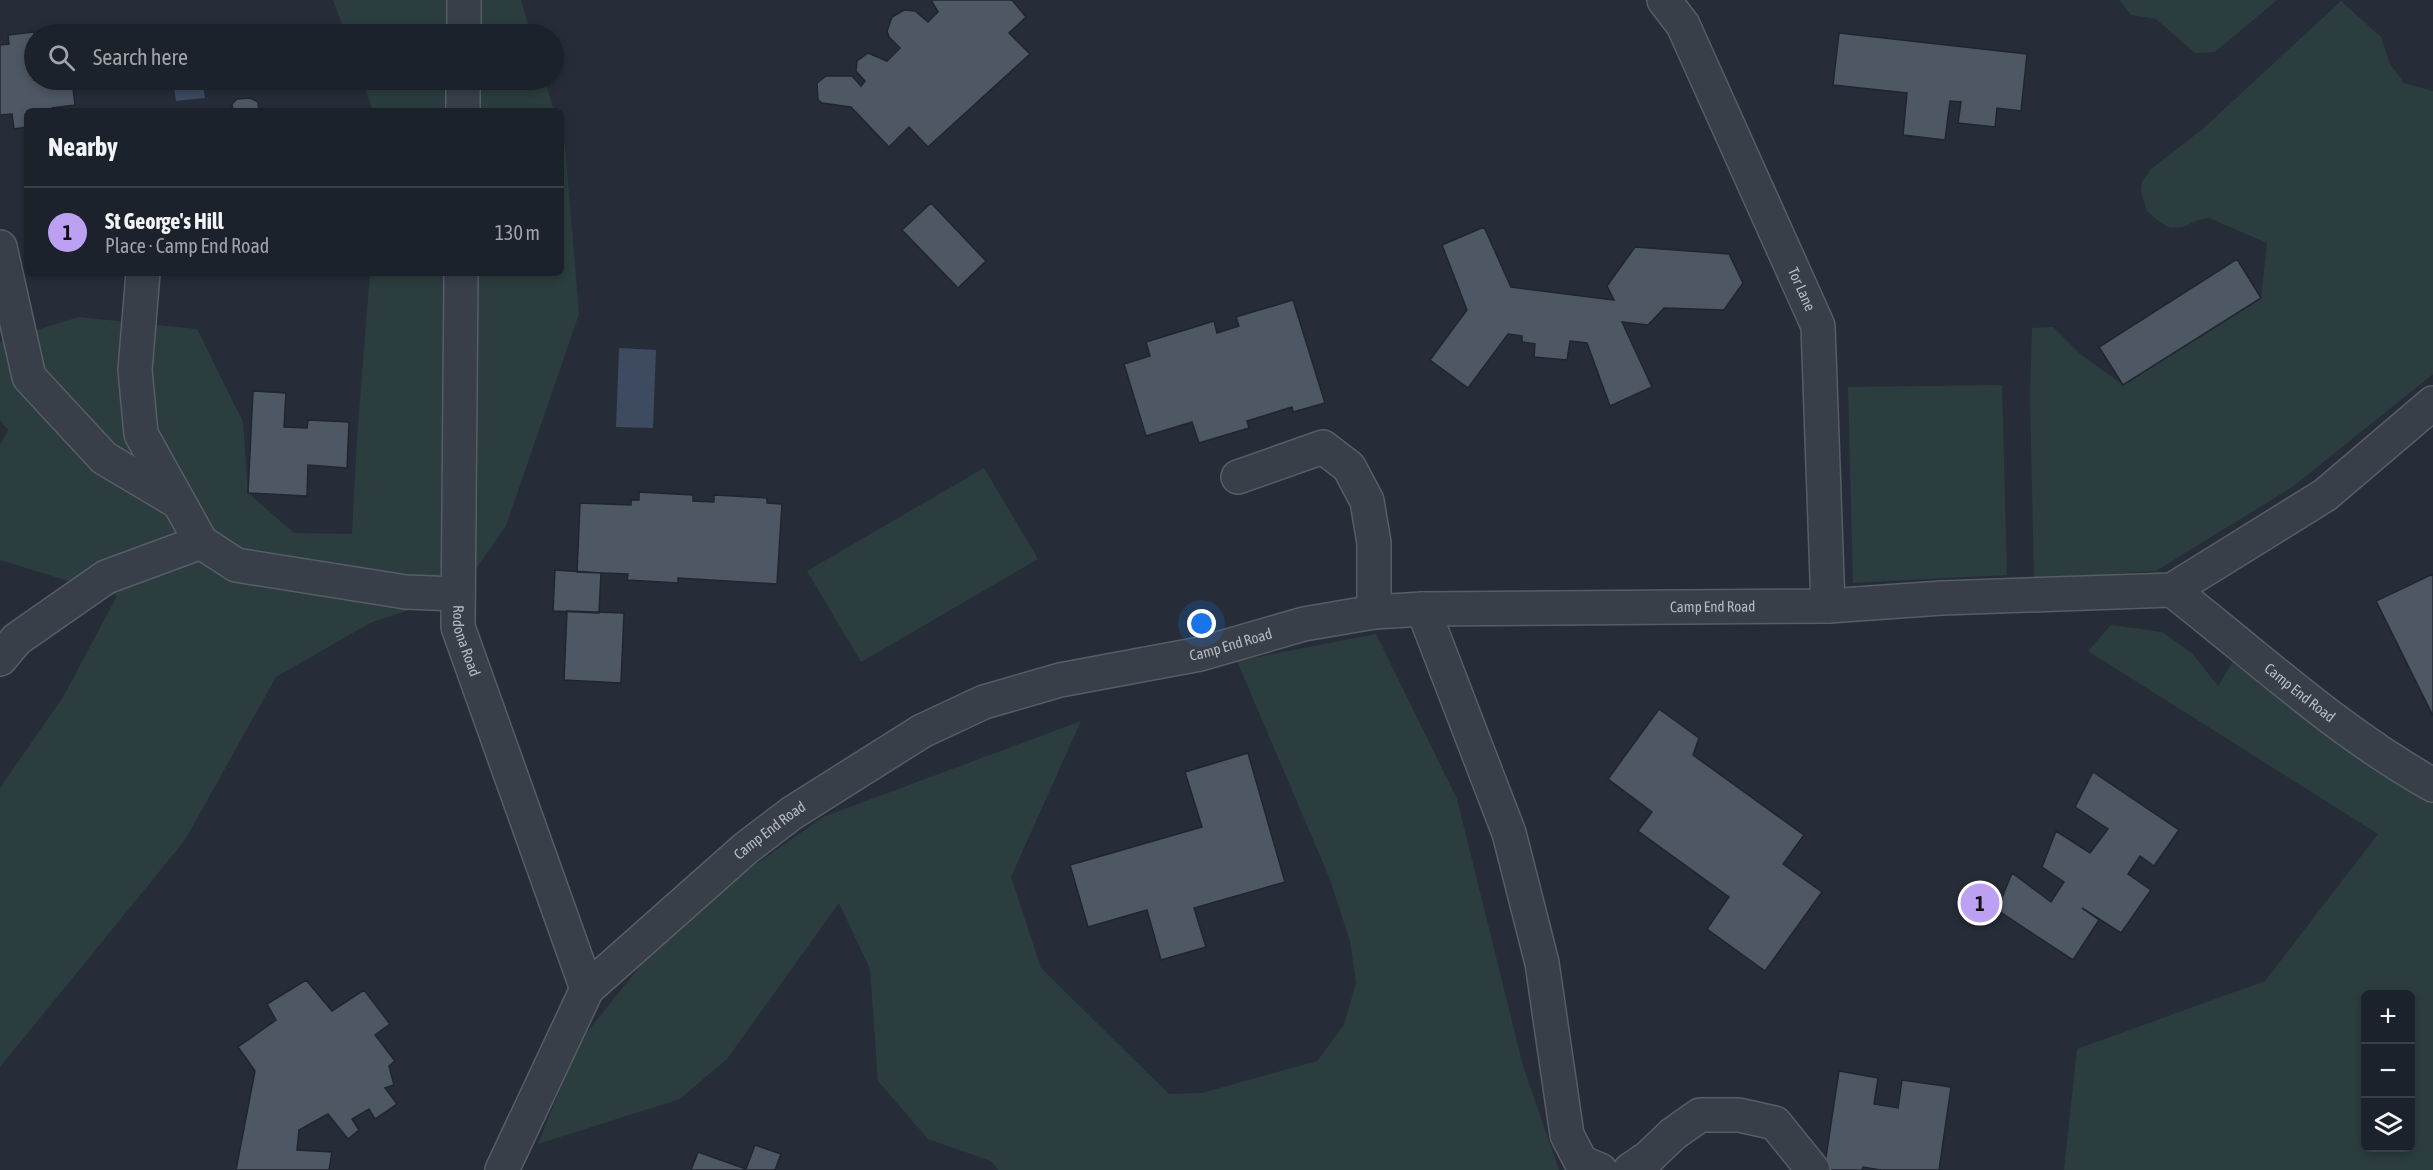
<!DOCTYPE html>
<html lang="en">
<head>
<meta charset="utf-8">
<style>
  :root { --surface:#1c222b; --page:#252a33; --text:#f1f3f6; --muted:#a0a4a9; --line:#3a3f47; --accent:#bca0f2 }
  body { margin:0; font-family:"Asap Condensed",sans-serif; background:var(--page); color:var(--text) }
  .controls { position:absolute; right:18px; bottom:18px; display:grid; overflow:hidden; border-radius:9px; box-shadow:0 3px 9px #0003 }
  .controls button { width:54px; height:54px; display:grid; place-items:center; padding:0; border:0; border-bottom:2px solid var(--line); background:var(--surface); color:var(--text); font:30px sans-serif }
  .you { position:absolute; left:1202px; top:624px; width:21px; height:21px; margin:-15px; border:4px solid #fff; border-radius:50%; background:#1a73e8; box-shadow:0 0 0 9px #1a73e833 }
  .badge { display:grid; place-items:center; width:39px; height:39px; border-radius:50%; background:var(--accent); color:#111; font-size:20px; font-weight:700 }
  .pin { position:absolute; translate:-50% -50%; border:3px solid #fff; box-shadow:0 2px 6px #0006 }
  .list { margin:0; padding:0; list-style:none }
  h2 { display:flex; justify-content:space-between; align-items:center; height:78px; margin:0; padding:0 24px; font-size:26px }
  h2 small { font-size:20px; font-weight:400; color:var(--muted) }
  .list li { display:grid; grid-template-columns:39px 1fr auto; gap:18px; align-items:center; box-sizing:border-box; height:90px; padding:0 24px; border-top:2px solid var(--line) }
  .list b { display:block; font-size:22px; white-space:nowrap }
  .list p { margin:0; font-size:20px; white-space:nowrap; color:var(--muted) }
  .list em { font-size:20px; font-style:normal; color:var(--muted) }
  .icon { flex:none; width:33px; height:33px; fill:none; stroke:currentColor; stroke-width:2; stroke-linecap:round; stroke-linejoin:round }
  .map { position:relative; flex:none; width:2433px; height:1170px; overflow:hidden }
  .search { position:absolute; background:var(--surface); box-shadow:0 3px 9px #0003; left:24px; top:24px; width:540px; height:66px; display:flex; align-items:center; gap:15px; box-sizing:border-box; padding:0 21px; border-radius:33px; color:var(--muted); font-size:22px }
  .panel { position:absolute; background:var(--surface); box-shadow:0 3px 9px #0003; left:24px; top:108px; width:540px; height:168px; border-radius:9px }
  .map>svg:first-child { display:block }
  .green { fill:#2b3d3e; fill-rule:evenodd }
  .water { fill:#3d4a60 }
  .building { fill:#4e5764; stroke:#202630; stroke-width:1.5 }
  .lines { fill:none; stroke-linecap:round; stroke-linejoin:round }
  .minor-casing { stroke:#575d67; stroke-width:36 }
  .minor { stroke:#393f49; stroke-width:33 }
  .labels { text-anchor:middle; stroke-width:4.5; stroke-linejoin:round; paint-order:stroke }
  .street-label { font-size:15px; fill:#b4bac5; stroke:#1e242e }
</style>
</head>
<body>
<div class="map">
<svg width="2433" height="1170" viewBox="0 0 2433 1170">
  <rect width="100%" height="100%" fill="#262d39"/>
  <!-- green -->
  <path class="green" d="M333 0H521L531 34H346Z
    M2119 0H2277L2215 52 2195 53 2156 19 2131 15Z
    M2341 1 2381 37 2390 64 2404 83 2433 91V374L2291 488 2156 571 2034 579 2030 397 2032 328 2053 327 2079 353 2123 385 2261 298 2267 243 2209 218 2198 220 2183 227 2170 228 2158 221 2147 211 2141 192 2142 182 2150 170 2205 127Z
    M362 80H545L554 111H373Z
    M561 134 565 146 579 314 506 526 458 594 370 623 276 677 185 840 0 1067V788L63 697 117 596 0 560V445L8 430 0 420V342L78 317 197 329 243 422 248 493 294 533 352 534 357 439 370 273H561Z
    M2002 385 2007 575 1853 583 1848 387Z
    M984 468 1038 559 861 662 807 571Z
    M2111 625 2162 632 2192 653 2218 686 2243 645 2433 785V1170H2064L2077 1049 2265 981 2378 834 2088 651ZM2366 994H2410V1148H2366Z
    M1376 634 1457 799 1523 1066 1559 1170H998L991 1161 928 1139 878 1081 870 969 839 903 727 1059 680 1099 538 1144 579 1042 678 919 823 817 1081 721 1011 877 1041 968 1169 1094 1202 1093 1317 1061 1344 1025 1356 983 1350 941 1329 877 1237 661Z"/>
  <!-- water -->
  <path class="water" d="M173 80H202L205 98 176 101Z
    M619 348 656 350 653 428 616 427Z"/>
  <!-- building -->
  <path class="building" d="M931 0H1012L1026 17 1009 33 1030 54 928 147 909 127 889 147 851 107 822 103 818 100 817 83 826 76H852L861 86 865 81 856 71 857 61 868 53 887 61 900 48 889 37 887 31 892 17 904 10 915 11 928 22 938 12Z
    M34 32V80H72L75 105 52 108V111H27V127L14 129 12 114 0 115V45L9 44 8 35Z
    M1839 33 2027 54 2021 111 1997 108 1995 127 1958 123 1961 102 1950 101 1945 140 1903 135 1907 93 1833 85Z
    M250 98 258 102 259 111H233L232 104 237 99Z
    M931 203 986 261 958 288 902 230Z
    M1484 227 1511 287 1614 300 1607 286 1635 247 1729 254 1743 283 1724 310 1664 308 1648 325 1622 322 1652 387 1610 406 1587 343 1570 341 1567 360 1534 357 1535 344 1522 342V336L1508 334 1468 388 1430 360 1467 310 1442 245Z
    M2237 259 2261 298 2123 385 2099 347Z
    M1293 300 1325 403 1293 412 1292 407 1247 421 1249 428 1199 443 1192 422 1146 436 1124 364 1150 356 1146 342 1214 321 1217 333 1239 326 1236 317Z
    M253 391 286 393 284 427 307 428 308 420 349 422 347 468 308 465 307 496 248 493Z
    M639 492 693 495V501L714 502V495L767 498V503L782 504 777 584 678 578V583L627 580 628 574 577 572 580 503 631 505V500H639Z
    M555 570 601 573 599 613 553 611Z
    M2433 574V716L2376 601Z
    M567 611 624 613 621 683 564 680Z
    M1659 709 1699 738 1693 755 1804 835 1783 864 1822 892 1765 971 1707 929 1729 897 1638 831 1652 812 1608 779Z
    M1248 753 1285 882 1194 908 1206 947 1161 960 1147 910 1088 927 1070 865 1202 827 1185 772Z
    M2093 772 2179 830 2154 866 2140 856 2128 874 2151 890 2121 933 2082 908 2099 920 2073 960 1997 910 2012 873 2051 902 2064 882 2042 867 2056 831 2090 853 2108 829 2075 807Z
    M306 980 332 1011 364 990 390 1024 375 1035 395 1061 389 1066 394 1085 385 1088 397 1104 375 1119 369 1109 352 1119 359 1130 348 1139 328 1114 299 1130 297 1150 332 1152 329 1170H236L255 1071 238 1047 276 1020 267 1004Z
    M1839 1071 1878 1078 1874 1104 1898 1108 1902 1080 1951 1087 1939 1170H1881L1863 1167 1862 1170H1824Z
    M755 1145 781 1154 775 1170H691L698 1152 746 1169Z"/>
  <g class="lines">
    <defs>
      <g id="minor">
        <path id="s1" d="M1664 0 1683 25 1818 326 1828 606"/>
        <path d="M464 34V0"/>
        <path d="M463 111V80"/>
        <path d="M0 247 29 377 104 458 178 502"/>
        <path d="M143 273 135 370 141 434 201 542 236 565 406 592 458 594"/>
        <path id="s2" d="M461 273 458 627 587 989"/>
        <path d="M1238 477 1323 447 1349 467 1367 501 1374 543V612"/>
        <path id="s3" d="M2172 590C2258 657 2338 732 2433 785"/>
        <path d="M1423 609 1509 833 1542 963 1567 1135 1581 1162 1600 1170"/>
        <path d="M0 659 17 639 106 577 201 542"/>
        <path id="s4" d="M502 1170 587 989 746 848 792 813 922 731 984 702 1060 680 1200 654 1304 624 1374 612 1423 609 1828 606 1942 598 2172 590 2325 495 2433 403"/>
        <path d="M1630 1170 1649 1157 1673 1134 1700 1115H1739L1775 1123 1813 1170"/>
      </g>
    </defs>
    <!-- minor casing -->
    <use href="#minor" class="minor-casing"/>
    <!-- minor -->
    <use href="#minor" class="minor"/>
  </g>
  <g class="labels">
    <!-- street labels -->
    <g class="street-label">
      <text dy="5" stroke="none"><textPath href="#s1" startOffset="321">Tor Lane</textPath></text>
      <text dy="5" stroke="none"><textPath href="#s4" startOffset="1432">Camp End Road</textPath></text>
      <text dy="5" stroke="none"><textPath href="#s2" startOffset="369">Rodona Road</textPath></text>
      <text dy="5" stroke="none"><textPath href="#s4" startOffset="946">Camp End Road</textPath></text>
      <text dy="5" stroke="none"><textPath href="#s3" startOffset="164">Camp End Road</textPath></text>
      <text dy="5" stroke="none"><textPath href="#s4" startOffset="442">Camp End Road</textPath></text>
    </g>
  </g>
</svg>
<div class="controls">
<button>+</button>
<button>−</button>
<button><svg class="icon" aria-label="layers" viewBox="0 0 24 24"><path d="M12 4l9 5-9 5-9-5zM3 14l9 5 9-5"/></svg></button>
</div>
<div class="you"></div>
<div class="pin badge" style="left:1980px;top:903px">1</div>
<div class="search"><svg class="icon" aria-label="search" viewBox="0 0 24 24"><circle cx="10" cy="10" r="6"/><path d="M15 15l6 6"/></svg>Search here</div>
<section class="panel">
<h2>Nearby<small></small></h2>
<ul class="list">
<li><span class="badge">1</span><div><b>St George's Hill</b><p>Place · Camp End Road</p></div><em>130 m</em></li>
</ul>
</section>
</div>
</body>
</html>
